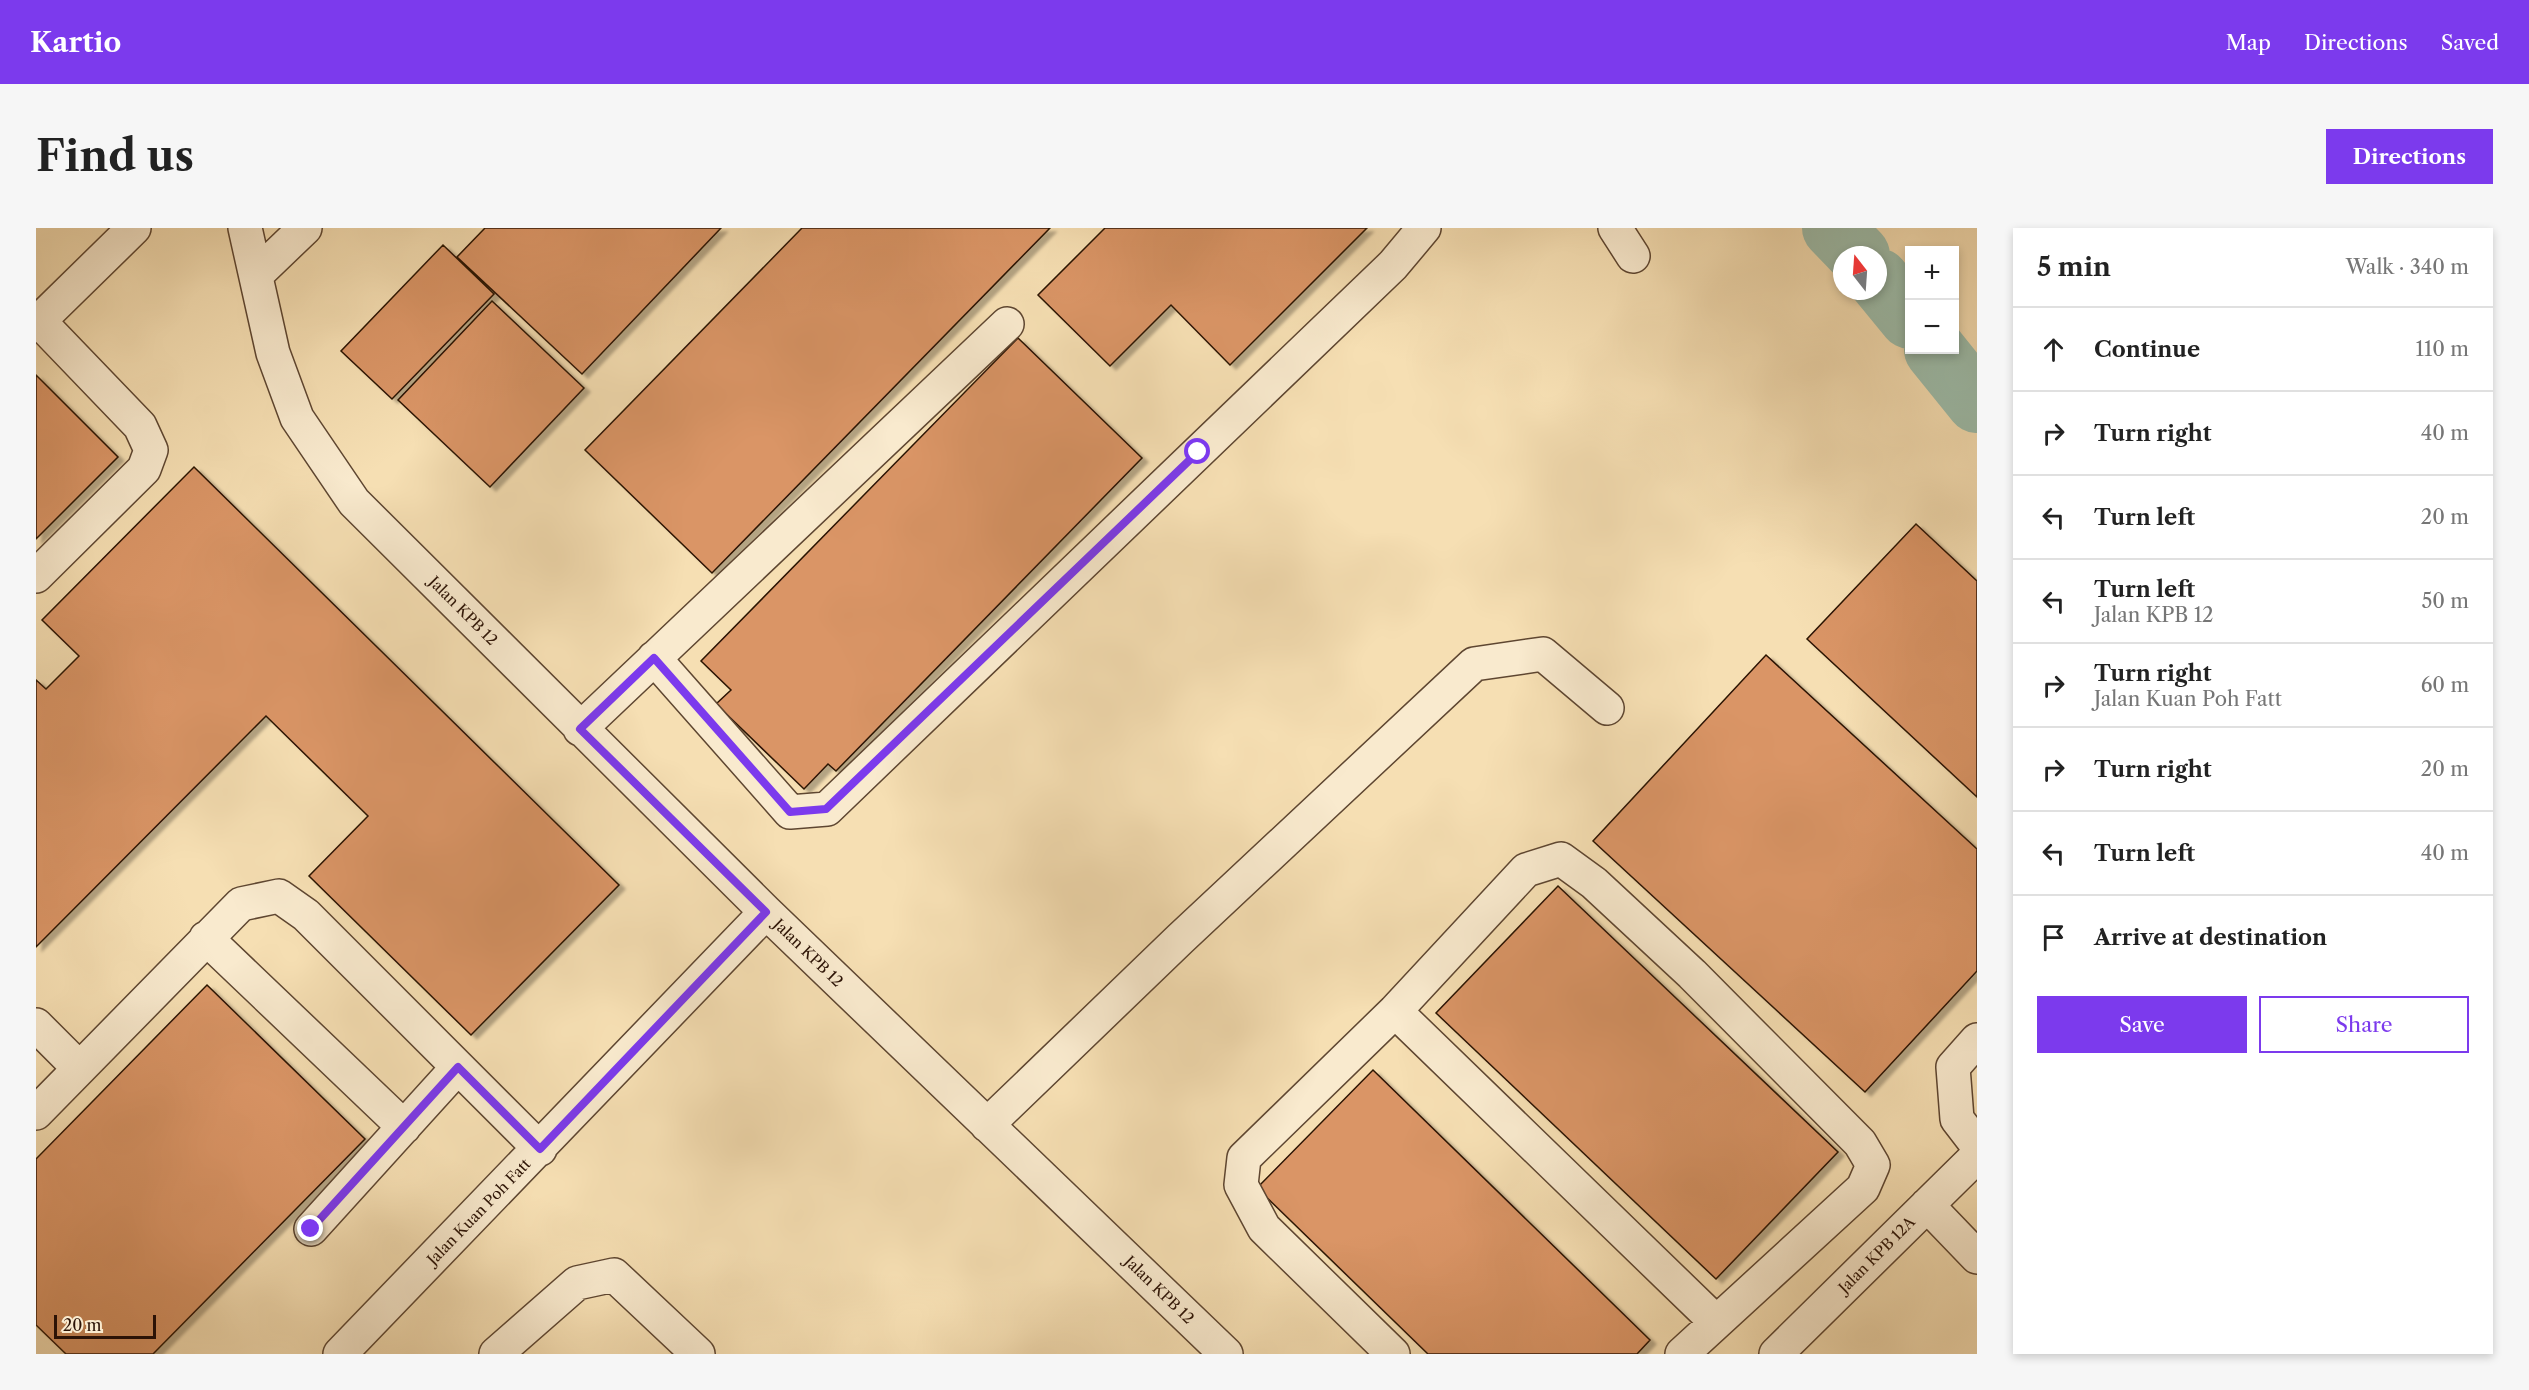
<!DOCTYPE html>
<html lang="en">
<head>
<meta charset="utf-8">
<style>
  :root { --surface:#fff; --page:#f6f6f6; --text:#222; --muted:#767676; --line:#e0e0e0; --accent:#7c3aed }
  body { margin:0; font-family:"Libre Caslon Text",serif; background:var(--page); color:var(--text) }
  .controls { position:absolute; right:18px; top:18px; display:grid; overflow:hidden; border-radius:0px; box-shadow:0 3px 9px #0003 }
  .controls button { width:54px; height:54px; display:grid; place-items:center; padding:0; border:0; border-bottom:2px solid var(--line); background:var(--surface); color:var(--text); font:30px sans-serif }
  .compass { position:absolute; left:1797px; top:18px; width:54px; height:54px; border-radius:50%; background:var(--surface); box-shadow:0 3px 9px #0003; rotate:343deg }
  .scale { position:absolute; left:18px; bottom:15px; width:102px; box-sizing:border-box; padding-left:6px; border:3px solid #2c1306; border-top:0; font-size:16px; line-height:21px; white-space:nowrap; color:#2c1306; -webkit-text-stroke:4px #f9eace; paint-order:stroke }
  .stop { position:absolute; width:18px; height:18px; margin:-14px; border:4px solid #7c3aed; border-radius:50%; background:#fff }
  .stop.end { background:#7c3aed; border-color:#fff; box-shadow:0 2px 6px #0008 }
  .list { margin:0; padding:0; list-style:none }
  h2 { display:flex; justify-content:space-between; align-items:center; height:78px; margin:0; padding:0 24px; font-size:26px }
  h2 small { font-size:20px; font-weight:400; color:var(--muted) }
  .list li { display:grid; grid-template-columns:39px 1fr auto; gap:18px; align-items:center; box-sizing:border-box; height:84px; padding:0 24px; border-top:2px solid var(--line) }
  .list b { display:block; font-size:22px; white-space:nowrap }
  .list p { margin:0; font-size:20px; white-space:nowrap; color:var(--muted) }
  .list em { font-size:20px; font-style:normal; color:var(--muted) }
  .actions { display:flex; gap:12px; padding:18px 24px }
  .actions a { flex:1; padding:14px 0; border:2px solid var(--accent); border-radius:0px; text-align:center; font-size:21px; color:var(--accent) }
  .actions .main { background:var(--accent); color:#fff }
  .icon { flex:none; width:33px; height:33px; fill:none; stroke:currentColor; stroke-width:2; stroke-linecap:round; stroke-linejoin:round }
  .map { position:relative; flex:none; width:1941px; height:1126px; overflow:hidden; border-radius:0px }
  header { display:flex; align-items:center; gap:36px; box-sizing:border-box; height:84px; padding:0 30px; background:var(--accent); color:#fff }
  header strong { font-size:28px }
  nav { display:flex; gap:33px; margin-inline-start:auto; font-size:21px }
  .intro { display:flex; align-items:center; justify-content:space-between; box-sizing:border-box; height:144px; padding:0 36px }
  h1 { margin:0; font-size:42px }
  .button { padding:15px 27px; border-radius:0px; background:var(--accent); color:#fff; font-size:21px; font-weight:700 }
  main { display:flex; gap:36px; padding:0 36px }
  aside { flex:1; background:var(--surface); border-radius:0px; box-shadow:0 3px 9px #0003 }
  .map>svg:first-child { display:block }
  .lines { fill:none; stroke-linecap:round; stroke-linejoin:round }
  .river { stroke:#9dbdab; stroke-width:62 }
  .building { fill:#da9566; stroke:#2c1306; stroke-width:1.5; filter:url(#shadow) }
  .minor-casing { stroke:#5e4631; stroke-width:36 }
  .minor { stroke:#f9eace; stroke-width:33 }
  .route { stroke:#7c3aed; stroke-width:8 }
  .labels { text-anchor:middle; stroke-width:4.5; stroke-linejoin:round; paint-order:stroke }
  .street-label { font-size:15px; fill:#2c1306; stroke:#f9eace }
</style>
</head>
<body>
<header>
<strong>Kartio</strong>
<nav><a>Map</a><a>Directions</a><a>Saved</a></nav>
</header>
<div class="intro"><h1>Find us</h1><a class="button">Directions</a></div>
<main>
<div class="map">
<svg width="1941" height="1126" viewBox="0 0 1941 1126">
  <defs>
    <filter id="shadow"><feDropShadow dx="6" dy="4" stdDeviation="1.5" flood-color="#0004"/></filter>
  </defs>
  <rect width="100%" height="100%" fill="#f6dfb3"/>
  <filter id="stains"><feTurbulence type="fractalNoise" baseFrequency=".00333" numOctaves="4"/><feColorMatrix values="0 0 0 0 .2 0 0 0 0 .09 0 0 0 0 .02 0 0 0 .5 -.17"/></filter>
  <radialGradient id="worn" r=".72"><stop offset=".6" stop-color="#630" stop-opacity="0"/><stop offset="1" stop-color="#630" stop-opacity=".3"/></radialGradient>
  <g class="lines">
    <!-- river -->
    <path class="river" d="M1797 0 1823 27
      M1842 51 1874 90
      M1899 122 1941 174"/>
  </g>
  <!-- building -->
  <path class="building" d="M449 0H685L546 146 421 29Z
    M766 0H1014L676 345 549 222Z
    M1069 0H1331L1194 137 1135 77 1074 138 1002 67Z
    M407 17 458 66 356 171 305 123Z
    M456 73 548 160 454 259 362 172Z
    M982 110 1106 230 800 543 792 536 768 561 680 476 695 462 665 433Z
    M0 147 82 229 0 311Z
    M158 239 583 657 435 807 273 648 332 588 230 488 0 719V452L10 461 43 428 6 392Z
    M1880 296 1941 353V569L1771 411Z
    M1730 427 1941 621V743L1829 864 1557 613Z
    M1522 658 1802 924 1680 1051 1400 785Z
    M171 757 329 911 117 1126H30L0 1097V931Z
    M1337 842 1614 1112 1601 1126H1392L1221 960Z"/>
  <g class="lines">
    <defs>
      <path id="minor" d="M209 0 237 125 261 190 318 274 730 684 1190 1126
        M1579 0 1597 28
        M220 47 269 0
        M0 96 98 0
        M0 348 108 241 115 222 104 198 3 93
        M618 430 754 584 791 581 1357 37 1388 0
        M544 501 971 96
        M170 710 368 899
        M1359 783 1680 1094
        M0 797 43 840
        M1941 812 1917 839 1921 891 1941 917
        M0 885 205 676 243 668 270 687 504 921
        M951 897 1144 711 1438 436 1507 426 1571 480
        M1891 977 1941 1029
        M275 1001 422 839
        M304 1126 730 684
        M460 1126 541 1055 578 1047 662 1126
        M1357 1126 1228 1000 1205 957 1208 930 1359 783 1490 642 1525 631 1558 655 1656 746 1824 915 1837 937 1827 960 1646 1126
        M1740 1126 1941 928"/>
    </defs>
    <!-- minor casing -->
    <use href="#minor" class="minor-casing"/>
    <!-- minor -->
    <use href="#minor" class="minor"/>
  </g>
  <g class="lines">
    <!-- route -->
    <path class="route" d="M275 1001 422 839 504 921 730 684 544 501 618 430 754 584 790 581 1162 224"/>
  </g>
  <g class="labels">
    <!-- street labels -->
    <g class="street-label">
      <text transform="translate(427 383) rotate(45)" y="5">Jalan KPB 12</text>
      <text transform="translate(772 725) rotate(44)" y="5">Jalan KPB 12</text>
      <text transform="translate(443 984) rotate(-46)" y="5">Jalan Kuan Poh Fatt</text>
      <text transform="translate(1841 1027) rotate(-45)" y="5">Jalan KPB 12A</text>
      <text transform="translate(1123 1062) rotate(44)" y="5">Jalan KPB 12</text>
    </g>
  </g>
  <rect width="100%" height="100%" filter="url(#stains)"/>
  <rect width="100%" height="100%" fill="url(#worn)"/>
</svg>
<div class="controls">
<button>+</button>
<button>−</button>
</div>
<svg class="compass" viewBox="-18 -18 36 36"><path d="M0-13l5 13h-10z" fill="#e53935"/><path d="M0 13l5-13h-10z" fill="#767676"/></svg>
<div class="scale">20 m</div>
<div class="stop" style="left:1162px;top:224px"></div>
<div class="stop end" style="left:275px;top:1001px"></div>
</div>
<aside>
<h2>5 min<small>Walk · 340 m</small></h2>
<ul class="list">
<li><svg class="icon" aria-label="ahead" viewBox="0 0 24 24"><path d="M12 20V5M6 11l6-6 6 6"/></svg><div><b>Continue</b></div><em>110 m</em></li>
<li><svg class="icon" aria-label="right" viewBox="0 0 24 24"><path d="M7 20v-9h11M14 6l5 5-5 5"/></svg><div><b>Turn right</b></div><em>40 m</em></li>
<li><svg class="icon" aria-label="left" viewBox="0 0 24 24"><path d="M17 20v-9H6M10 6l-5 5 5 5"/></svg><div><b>Turn left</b></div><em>20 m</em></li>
<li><svg class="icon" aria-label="left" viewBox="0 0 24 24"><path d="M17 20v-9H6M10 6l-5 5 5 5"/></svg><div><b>Turn left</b><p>Jalan KPB 12</p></div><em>50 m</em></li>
<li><svg class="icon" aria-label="right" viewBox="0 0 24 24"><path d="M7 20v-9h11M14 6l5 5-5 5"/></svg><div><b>Turn right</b><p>Jalan Kuan Poh Fatt</p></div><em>60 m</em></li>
<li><svg class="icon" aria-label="right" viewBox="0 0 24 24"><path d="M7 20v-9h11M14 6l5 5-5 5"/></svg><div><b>Turn right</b></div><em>20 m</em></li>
<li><svg class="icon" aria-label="left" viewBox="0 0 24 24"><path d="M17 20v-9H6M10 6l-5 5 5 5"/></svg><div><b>Turn left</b></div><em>40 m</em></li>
<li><svg class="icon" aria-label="arrive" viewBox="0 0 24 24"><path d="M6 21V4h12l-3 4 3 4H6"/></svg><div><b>Arrive at destination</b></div></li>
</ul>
<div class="actions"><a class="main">Save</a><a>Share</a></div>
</aside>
</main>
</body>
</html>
